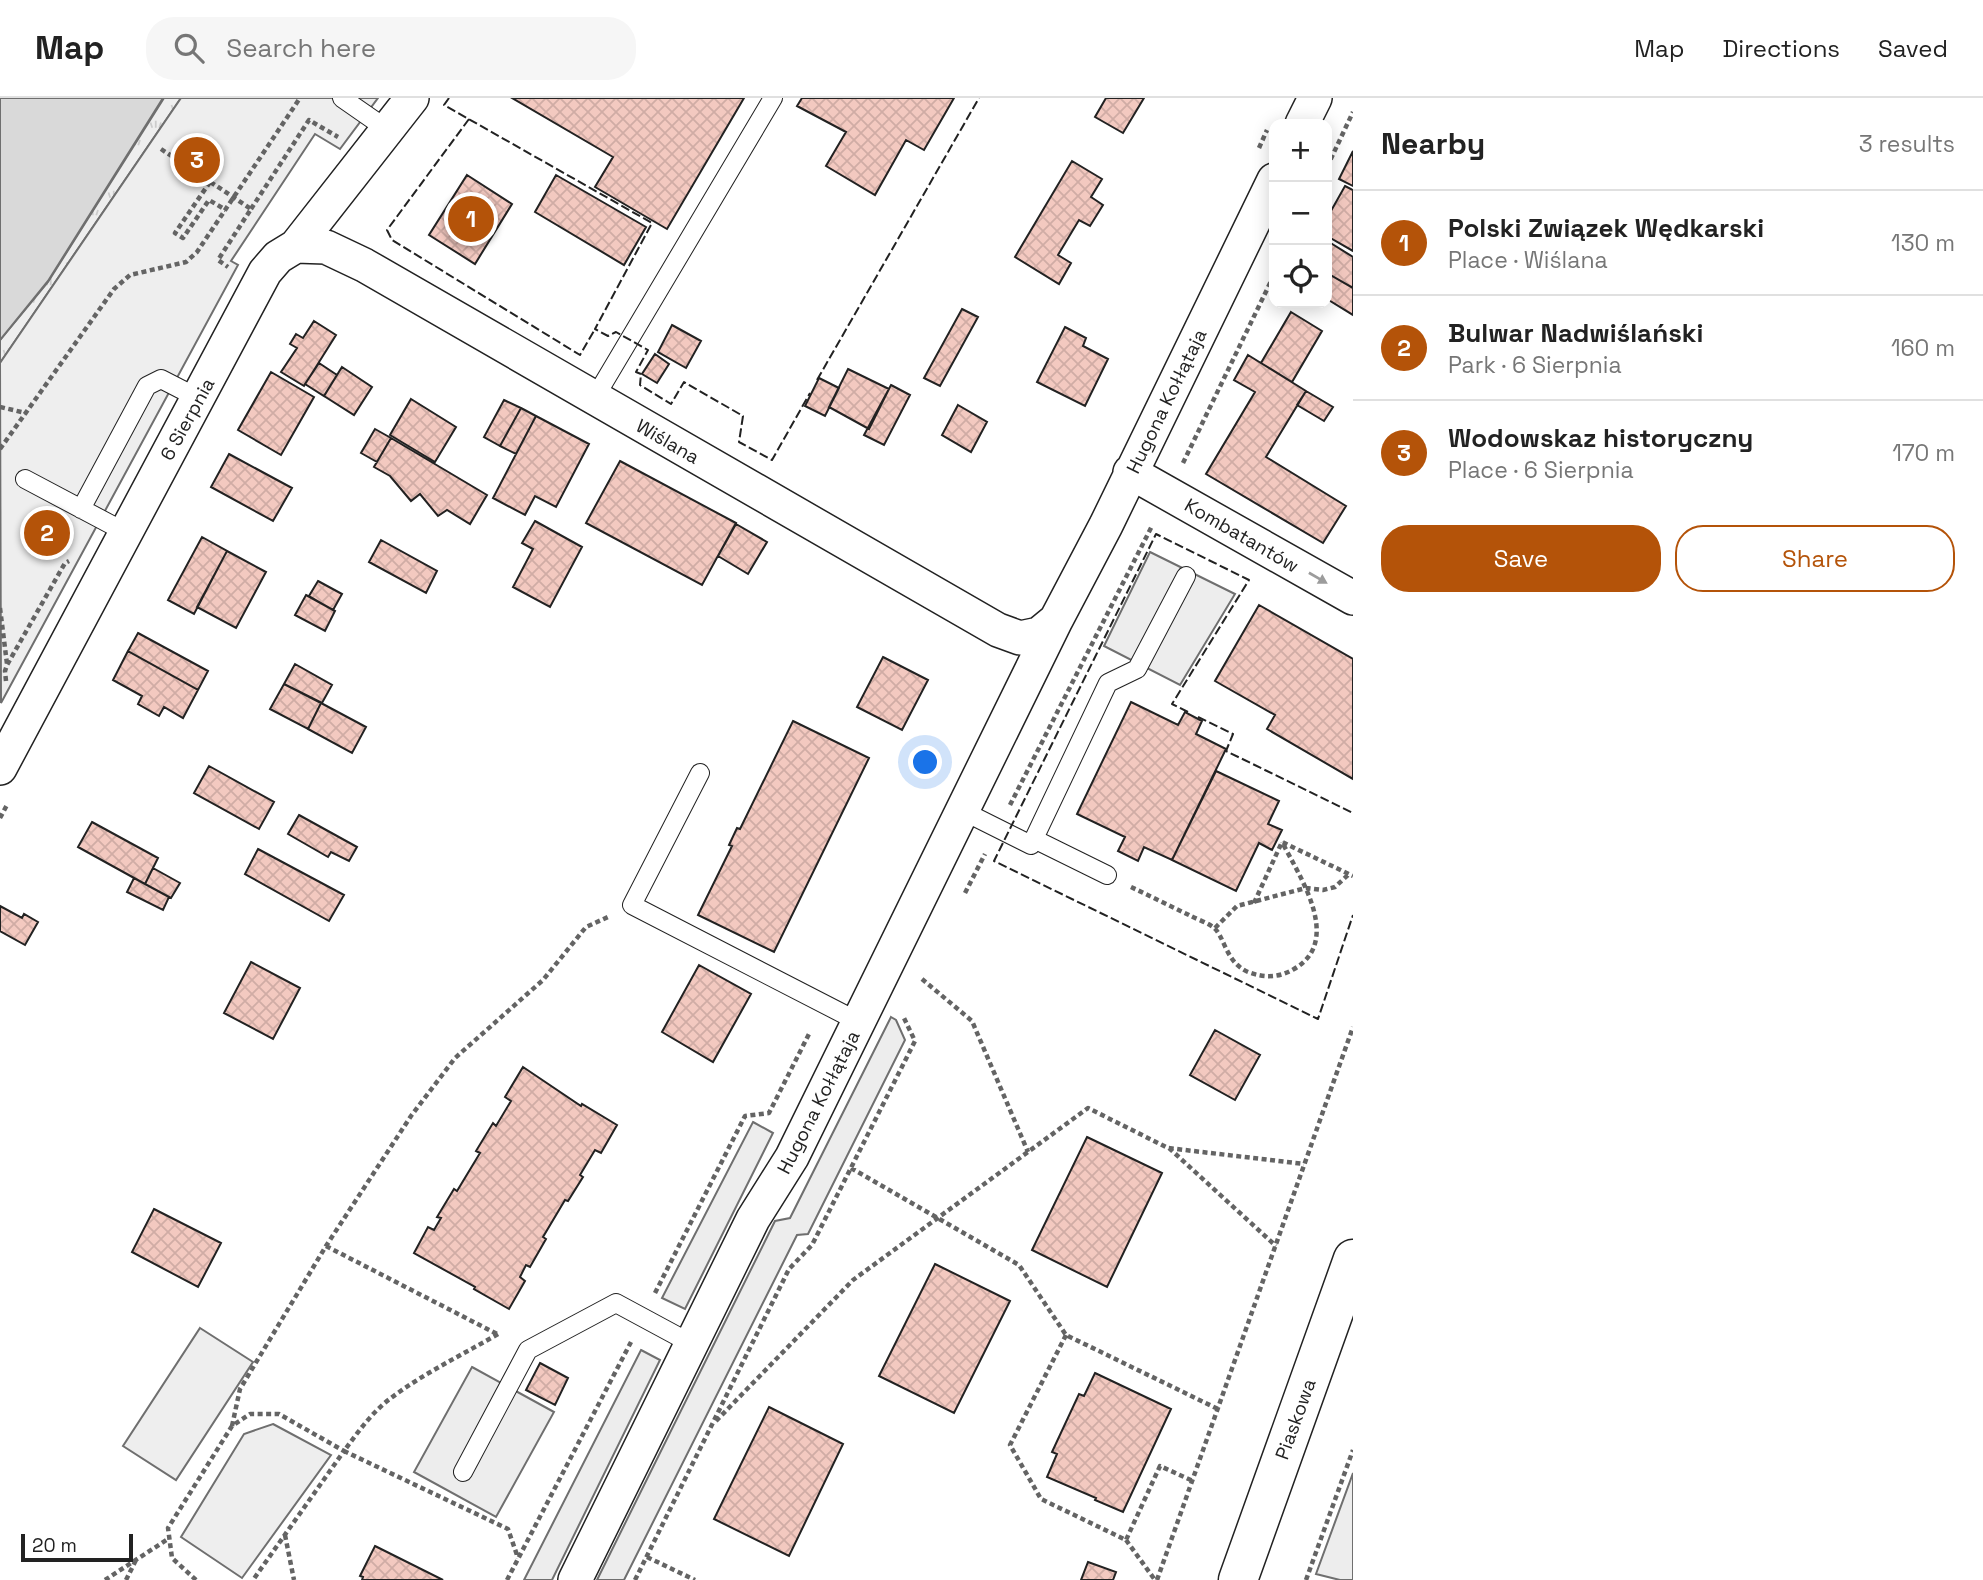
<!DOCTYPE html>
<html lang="en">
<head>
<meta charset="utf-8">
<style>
  :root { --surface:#fff; --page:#f6f6f6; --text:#222; --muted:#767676; --line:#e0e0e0; --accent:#b45309 }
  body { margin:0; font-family:"Space Grotesk",sans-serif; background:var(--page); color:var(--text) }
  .controls { position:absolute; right:21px; top:21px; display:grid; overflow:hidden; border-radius:14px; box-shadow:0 4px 18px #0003 }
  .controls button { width:63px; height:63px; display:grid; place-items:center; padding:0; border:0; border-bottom:2px solid var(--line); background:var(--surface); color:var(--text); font:35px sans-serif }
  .scale { position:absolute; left:21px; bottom:18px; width:112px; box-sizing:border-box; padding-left:7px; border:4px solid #222; border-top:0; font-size:19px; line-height:24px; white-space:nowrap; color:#222; -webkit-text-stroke:5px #fff; paint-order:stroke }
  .you { position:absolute; left:926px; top:665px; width:24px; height:24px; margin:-18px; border:5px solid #fff; border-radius:50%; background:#1a73e8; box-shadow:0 0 0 10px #1a73e833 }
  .badge { display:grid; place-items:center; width:46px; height:46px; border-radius:50%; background:var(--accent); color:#fff; font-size:23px; font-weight:700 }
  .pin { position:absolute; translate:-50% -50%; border:4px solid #fff; box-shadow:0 2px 7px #0006 }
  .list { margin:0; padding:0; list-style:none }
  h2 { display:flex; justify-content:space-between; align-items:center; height:91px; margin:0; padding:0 28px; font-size:30px }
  h2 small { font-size:23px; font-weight:400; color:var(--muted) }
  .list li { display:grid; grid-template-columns:46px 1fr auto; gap:21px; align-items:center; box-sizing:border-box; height:105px; padding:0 28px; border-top:2px solid var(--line) }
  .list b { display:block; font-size:26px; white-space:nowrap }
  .list p { margin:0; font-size:23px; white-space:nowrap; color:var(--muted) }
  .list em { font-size:23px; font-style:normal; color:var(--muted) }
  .actions { display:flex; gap:14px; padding:21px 28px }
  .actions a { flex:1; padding:16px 0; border:2px solid var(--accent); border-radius:28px; text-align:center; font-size:24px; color:var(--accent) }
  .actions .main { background:var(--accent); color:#fff }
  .icon { flex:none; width:38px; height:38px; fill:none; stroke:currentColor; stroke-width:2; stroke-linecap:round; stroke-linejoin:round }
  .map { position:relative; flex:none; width:1353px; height:1482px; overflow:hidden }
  header { display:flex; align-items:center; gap:42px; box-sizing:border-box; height:98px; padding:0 35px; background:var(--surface); border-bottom:2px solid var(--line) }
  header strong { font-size:33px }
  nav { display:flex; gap:38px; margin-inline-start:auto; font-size:24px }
  .search { width:490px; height:63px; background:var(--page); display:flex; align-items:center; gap:18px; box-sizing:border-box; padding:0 24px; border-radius:28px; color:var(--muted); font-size:26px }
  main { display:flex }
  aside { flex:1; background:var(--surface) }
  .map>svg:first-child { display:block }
  .grass { fill:url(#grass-tufts); stroke:#6f6f6f; stroke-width:2 }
  .park { fill:#eee; stroke:#6f6f6f; stroke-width:2 }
  .parking { fill:#ededed; stroke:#6f6f6f; stroke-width:2 }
  .water { fill:#d9d9d9; stroke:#6f6f6f; stroke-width:2 }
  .building { fill:url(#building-cross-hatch); stroke:#222; stroke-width:2 }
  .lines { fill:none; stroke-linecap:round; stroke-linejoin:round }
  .lane-casing { stroke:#222; stroke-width:20 }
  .street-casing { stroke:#222; stroke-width:36 }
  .secondary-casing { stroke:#222; stroke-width:41 }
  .path { stroke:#646464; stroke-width:4.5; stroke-dasharray:5 3.5; stroke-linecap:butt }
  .lane { stroke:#fff; stroke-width:18 }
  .street { stroke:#fff; stroke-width:33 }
  .secondary { stroke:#fff; stroke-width:38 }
  .fence { stroke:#222; stroke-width:2; stroke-dasharray:9 3.5; stroke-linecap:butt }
  .oneway { fill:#9c9c9c }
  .labels { text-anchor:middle; stroke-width:5; stroke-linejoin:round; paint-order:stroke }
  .street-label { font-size:19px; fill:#222; stroke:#fff }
</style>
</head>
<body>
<header>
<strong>Map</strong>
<div class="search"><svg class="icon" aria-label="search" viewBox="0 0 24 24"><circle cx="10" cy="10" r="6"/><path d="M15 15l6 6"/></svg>Search here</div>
<nav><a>Map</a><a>Directions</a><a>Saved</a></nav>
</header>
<main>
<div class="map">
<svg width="1353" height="1482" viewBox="0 0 1353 1482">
  <defs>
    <pattern id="grass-tufts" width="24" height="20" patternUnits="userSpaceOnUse" patternTransform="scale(1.75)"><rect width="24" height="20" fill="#eee"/><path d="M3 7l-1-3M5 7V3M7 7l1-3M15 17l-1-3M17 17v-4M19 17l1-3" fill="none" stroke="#ccc"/></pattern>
    <pattern id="building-cross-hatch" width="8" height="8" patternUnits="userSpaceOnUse" patternTransform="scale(1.75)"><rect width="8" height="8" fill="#f3c9c0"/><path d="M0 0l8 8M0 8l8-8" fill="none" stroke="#d0aca5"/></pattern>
  </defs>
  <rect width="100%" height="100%" fill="#fff"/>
  <!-- grass -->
  <path class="grass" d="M164 0H181L0 265V242L48 184Z"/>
  <!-- park -->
  <path class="park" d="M181 0H378L340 51 315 36 231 163 238 167 1 605 0 265Z
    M200 1230 253 1264 176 1382 123 1348Z
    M273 1326 331 1357 242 1480 181 1439 244 1336Z"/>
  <!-- parking -->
  <path class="parking" d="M1150 454 1235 496 1180 587 1104 548Z
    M891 919 896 922 905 942 808 1136 797 1137 624 1482H597L775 1123 790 1120Z
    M753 1024 773 1035 685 1211 662 1200Z
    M641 1252 660 1262 552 1482H524Z
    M472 1269 554 1314 496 1419 414 1374Z
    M1353 1375V1482H1340L1316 1476Z"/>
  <!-- water -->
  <path class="water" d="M0 0H163L48 183 0 242Z"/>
  <!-- building -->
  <path class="building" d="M512 0H744L667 131 595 89 613 59Z
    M802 0H954L924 52 906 42 875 97 826 68 846 34 797 8Z
    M1106 0H1144L1123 35 1095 19Z
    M1353 53V88L1339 81Z
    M1072 63 1102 81 1091 99 1103 107 1090 128 1079 122 1058 157 1071 165 1059 186 1015 159Z
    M467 77 512 106 475 166 429 137Z
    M556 77 646 129 624 167 535 114Z
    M1345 88 1353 92V153L1327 138V120Z
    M1329 144 1353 159V190L1327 175Z
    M1327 175 1353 190V217L1327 201Z
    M962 211 978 219 940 288 924 280Z
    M1291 214 1322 233 1292 284 1261 265Z
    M314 223 336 237 304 288 281 274 297 250 290 246 296 236 303 240Z
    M672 227 701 243 686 270 658 254Z
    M1065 229 1086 240 1083 248 1108 261 1085 308 1037 284Z
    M655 256 669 266 657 285 642 276Z
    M1248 257 1306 293 1266 359 1346 408 1323 445 1206 376 1255 294 1234 282Z
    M319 265 337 277 324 298 305 286Z
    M342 269 372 289 354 317 324 298Z
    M848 271 889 291 869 331 829 309Z
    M271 274 314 299 281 357 238 332Z
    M819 280 839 290 825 318 805 308Z
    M891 287 910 297 884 347 864 337Z
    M1306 293 1333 309 1324 323 1297 307Z
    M411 301 456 329 435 364 390 337Z
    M504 302 521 310 500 348 484 339Z
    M958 307 987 324 971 354 942 337Z
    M521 310 536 318 516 356 500 348Z
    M536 318 589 346 556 409 535 398 525 417 493 400Z
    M375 331 391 340 377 364 361 355Z
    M391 340 487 397 470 426 447 412 438 418 420 396 411 403 390 378 374 369Z
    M229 356 292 390 273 423 211 389Z
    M620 363 736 425 702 487 586 425Z
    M535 423 582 449 550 509 513 489 533 451 522 445Z
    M736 426 767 444 748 476 718 458Z
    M202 439 227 453 194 516 168 502Z
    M381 442 437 473 426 495 369 464Z
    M227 453 266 474 236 530 197 509Z
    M318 483 342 496 333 512 309 498Z
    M306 497 335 513 325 533 295 517Z
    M1259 507 1353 561V681L1267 631 1275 617 1215 583Z
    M138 535 208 573 198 592 128 553Z
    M128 553 198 592 183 620 164 609 159 618 138 606 142 598 113 582Z
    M883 559 928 582 902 632 857 609Z
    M295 566 332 587 322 605 284 586Z
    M284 586 321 605 308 631 270 611Z
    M1131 604 1178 627 1185 614 1202 623 1196 636 1226 651 1172 762 1144 749 1138 763 1118 753 1125 739 1077 716Z
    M321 605 366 629 352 655 308 631Z
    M793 623 869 660 774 854 698 817 732 748 729 747 737 730 740 731Z
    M209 668 274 704 259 731 194 695Z
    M1216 673 1279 703 1268 726 1282 732 1272 752 1259 745 1236 793 1172 762Z
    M299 717 357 749 349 763 331 754 328 759 288 736Z
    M92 724 158 760 145 786 78 749Z
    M258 751 344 797 329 823 245 776Z
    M153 770 180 785 171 800 145 786Z
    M134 780 169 799 163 812 127 794Z
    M0 808 22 820 24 816 38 824 25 847 0 833Z
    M251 864 300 890 273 941 224 915Z
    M699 867 751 896 713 964 662 934Z
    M1215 932 1260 957 1235 1002 1190 977Z
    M523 969 581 1008 582 1006 617 1027 601 1055 595 1052 580 1077 583 1079 568 1103 565 1102 543 1139 546 1141 530 1169 526 1167 520 1179 525 1183 509 1211 474 1191 475 1189 414 1155 428 1129 434 1132 441 1120 437 1119 454 1091 457 1093 480 1055 476 1053 493 1025 496 1028 511 1003 505 999Z
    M1087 1039 1162 1075 1107 1189 1032 1152Z
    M154 1111 221 1145 198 1189 132 1154Z
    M935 1166 1010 1203 954 1315 879 1278Z
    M540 1265 568 1280 555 1307 526 1292Z
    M1095 1275 1171 1311 1123 1414 1095 1402 1096 1400 1047 1379 1057 1356 1052 1354 1079 1296 1084 1298Z
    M769 1309 843 1346 789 1458 714 1421Z
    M375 1448 443 1482H362L363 1479 360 1478Z
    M1088 1464 1116 1474 1113 1482H1081Z"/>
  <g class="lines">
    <defs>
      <path id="lane" d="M342 0 388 32
        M594 301 773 0
        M25 381 125 434
        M81 411 147 288 161 281 198 300
        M700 675 632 807 859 924
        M963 713 1031 747 1108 585 1137 571 1186 478
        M1034 741 1107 777
        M463 1374 528 1252 616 1205 692 1246"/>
      <path id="street" d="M1302 26 1315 0
        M296 148 326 149 364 167 998 532 1020 540 1039 536 1056 522 1106 427 1274 82
        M1130 374 1353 500
        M0 670 265 174 278 159 296 148 412 0
        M575 1482 753 1121 792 1059 1056 522"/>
      <path id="secondary" d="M1238 1482 1353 1161"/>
    </defs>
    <!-- lane casing -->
    <use href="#lane" class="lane-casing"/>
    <!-- street casing -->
    <use href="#street" class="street-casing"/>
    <!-- secondary casing -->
    <use href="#secondary" class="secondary-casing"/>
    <!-- path -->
    <path class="path" d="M1259 50 1267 32
      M161 51 251 111 218 162 228 169
      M1327 69 1353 14
      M210 84 175 135 183 140 209 102 226 112
      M251 111 309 22 338 39
      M0 309 26 315
      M0 351 114 191 130 177 186 164 197 154 300 0
      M1183 365 1274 177
      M0 510 7 566
      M6 583 5 573 7 567 65 465 69 463
      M1010 707 1152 428
      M0 720 8 705
      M1131 789C1150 798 1170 808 1189 817 1196 821 1206 824 1213 829 1225 838 1225 864 1248 874 1264 880 1279 880 1294 871 1343 843 1300 779 1282 744
      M965 795 985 756
      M1254 805 1282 744 1353 778
      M1215 830 1237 808 1306 790 1323 792 1335 789 1349 776
      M922 881 972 923 1028 1054
      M1169 1050 1276 1148
      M851 1070 1019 1167 1066 1237 1218 1311
      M326 1148 499 1237
      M655 1195 745 1018 769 1015 810 934
      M498 1236C462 1257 424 1275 391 1300 372 1314 358 1334 344 1353L508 1431 518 1460
      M1066 1237 1010 1347 1041 1401 1126 1442 1160 1368 1193 1383
      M716 1323 853 1182 1088 1010 1168 1050 1304 1066
      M232 1328 240 1291 326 1148 411 1018 455 960 543 882 586 829 608 819
      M285 1437 294 1482
      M1126 1442 1155 1482
      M647 1459 695 1482
      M105 1482 168 1441
      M126 1482 136 1462
      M196 1482 172 1460 168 1430 232 1328 250 1316H279L344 1353 253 1482
      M507 1482 631 1244
      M635 1482 789 1171 812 1147 915 943 903 918
      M1157 1482 1353 929
      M1306 1482 1353 1352"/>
    <!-- lane -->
    <use href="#lane" class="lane"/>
    <!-- street -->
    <use href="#street" class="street"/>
    <!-- secondary -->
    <use href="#secondary" class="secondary"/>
    <!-- fence -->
    <path class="fence" d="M449 0 444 7 652 125 595 231 608 238 616 234 648 252 636 274 641 276 640 287 671 306 684 284 743 318 739 344 772 362 810 295
      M469 21 387 132 392 142 580 257 595 231
      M817 282 979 0
      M1188 614 1172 606 1249 482 1156 436 994 763 1318 921 1353 817
      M1198 619 1233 636 1226 653 1353 715"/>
  </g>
  <!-- one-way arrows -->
  <defs><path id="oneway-solid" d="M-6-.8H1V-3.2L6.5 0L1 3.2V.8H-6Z" transform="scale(1.75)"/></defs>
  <use class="oneway" href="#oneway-solid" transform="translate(1318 480) rotate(30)"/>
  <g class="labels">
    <!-- street labels -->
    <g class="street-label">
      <text transform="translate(1166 303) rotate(-64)" y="7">Hugona Kołłątaja</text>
      <text transform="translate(187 321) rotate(-61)" y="7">6 Sierpnia</text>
      <text transform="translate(668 343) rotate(30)" y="7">Wiślana</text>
      <text transform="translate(1242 437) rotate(30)" y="7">Kombatantów</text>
      <text transform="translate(818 1004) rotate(-63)" y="7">Hugona Kołłątaja</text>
      <text transform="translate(1295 1321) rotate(-70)" y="7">Piaskowa</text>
    </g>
  </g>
</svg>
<div class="controls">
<button>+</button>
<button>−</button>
<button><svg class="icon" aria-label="locate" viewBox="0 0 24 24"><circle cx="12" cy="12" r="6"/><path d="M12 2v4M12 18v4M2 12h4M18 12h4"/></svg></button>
</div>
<div class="scale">20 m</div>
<div class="you"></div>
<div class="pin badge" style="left:471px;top:121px">1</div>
<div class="pin badge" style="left:47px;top:435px">2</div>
<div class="pin badge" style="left:197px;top:62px">3</div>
</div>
<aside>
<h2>Nearby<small>3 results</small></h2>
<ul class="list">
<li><span class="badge">1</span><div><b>Polski Związek Wędkarski</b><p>Place · Wiślana</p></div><em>130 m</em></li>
<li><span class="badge">2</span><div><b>Bulwar Nadwiślański</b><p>Park · 6 Sierpnia</p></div><em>160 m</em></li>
<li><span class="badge">3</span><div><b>Wodowskaz historyczny</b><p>Place · 6 Sierpnia</p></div><em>170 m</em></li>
</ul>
<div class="actions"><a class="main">Save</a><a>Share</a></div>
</aside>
</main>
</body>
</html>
